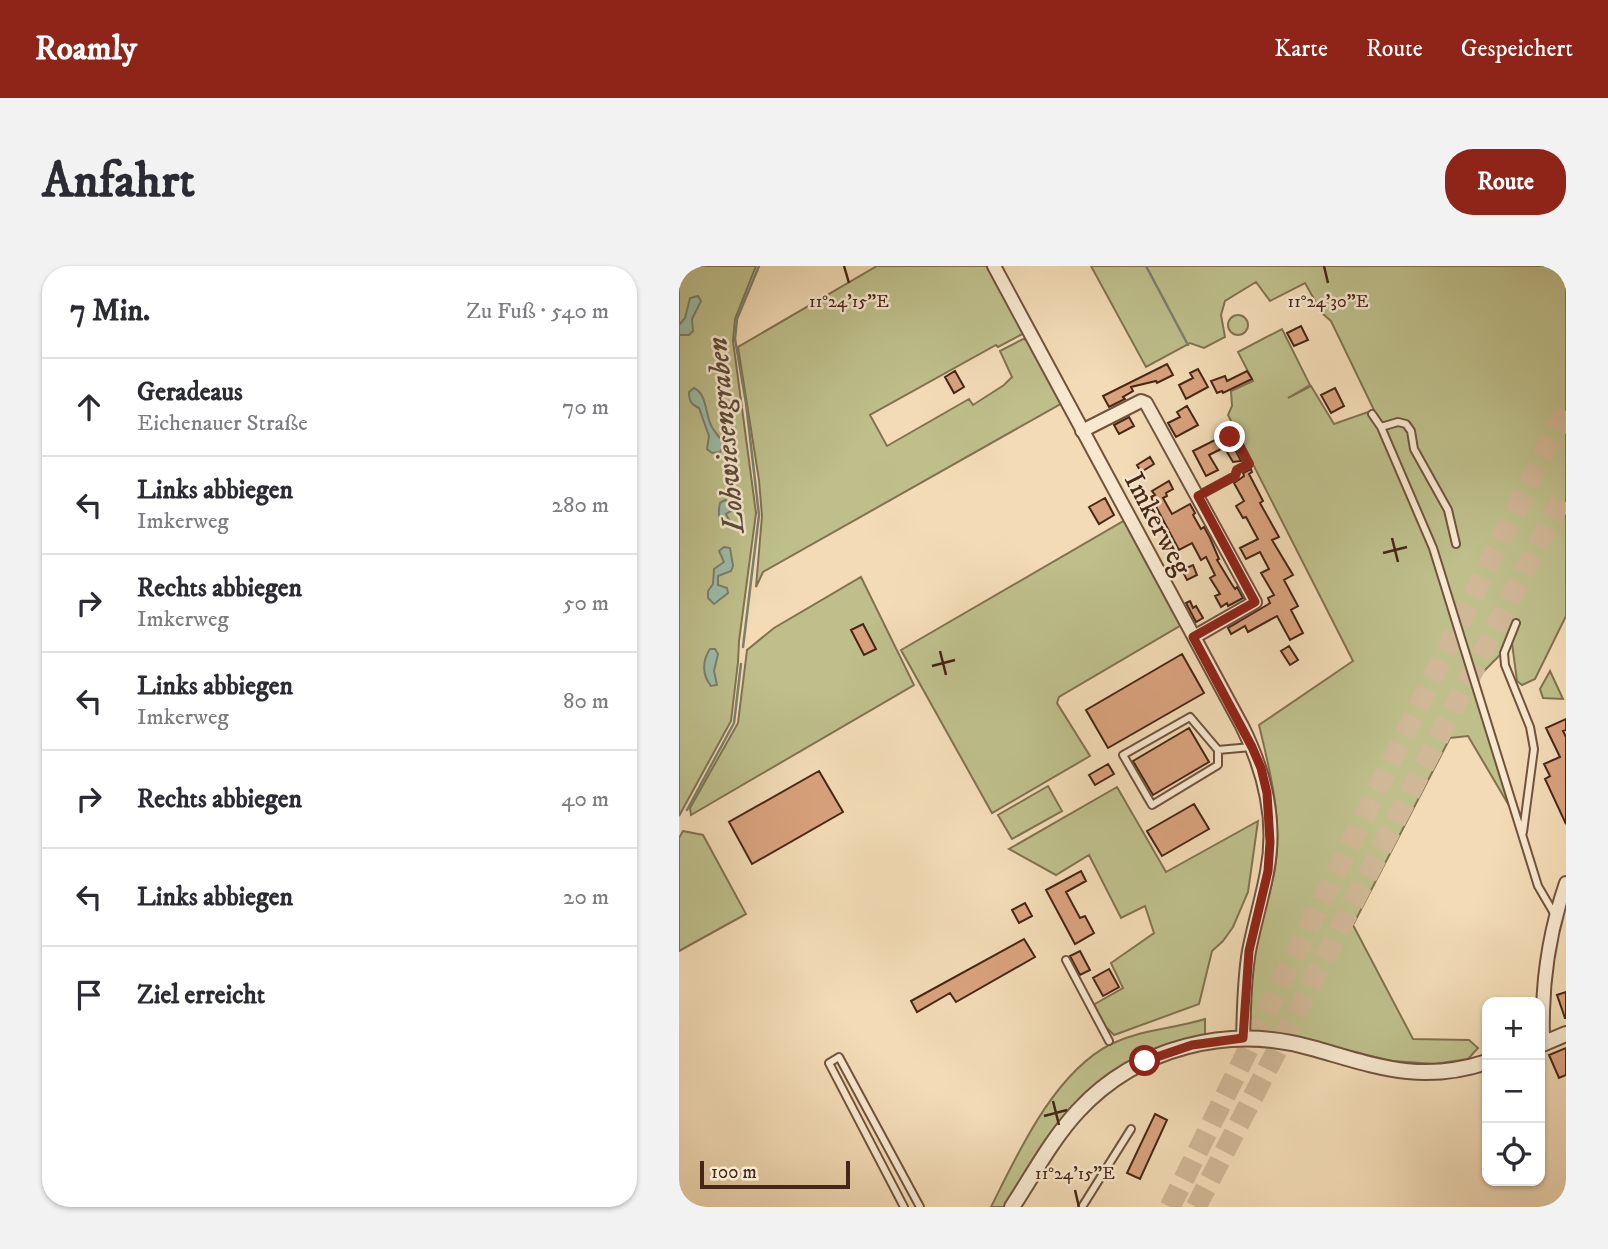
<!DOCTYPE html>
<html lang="de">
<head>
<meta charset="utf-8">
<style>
  :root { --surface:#fff; --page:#f2f2f3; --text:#2b2b33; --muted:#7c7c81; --line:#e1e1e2; --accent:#8f2418 }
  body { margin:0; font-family:"IM FELL DW Pica",serif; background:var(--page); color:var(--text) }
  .controls { position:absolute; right:21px; bottom:21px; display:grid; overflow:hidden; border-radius:14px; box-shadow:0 2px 5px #0004 }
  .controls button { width:63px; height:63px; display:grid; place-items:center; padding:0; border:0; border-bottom:2px solid var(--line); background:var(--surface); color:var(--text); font:35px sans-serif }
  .scale { position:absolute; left:21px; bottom:18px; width:150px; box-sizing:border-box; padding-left:7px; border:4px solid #462614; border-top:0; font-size:19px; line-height:24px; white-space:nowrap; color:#462614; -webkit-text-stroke:5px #f7e8cf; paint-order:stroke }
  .stop { position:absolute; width:21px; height:21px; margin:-16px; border:5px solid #8f2418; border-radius:50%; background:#fff }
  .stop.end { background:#8f2418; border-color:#fff; box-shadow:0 2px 7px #0008 }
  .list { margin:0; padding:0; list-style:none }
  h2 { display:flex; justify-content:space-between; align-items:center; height:91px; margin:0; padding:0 28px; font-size:30px }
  h2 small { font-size:23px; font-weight:400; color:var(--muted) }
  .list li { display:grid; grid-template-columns:46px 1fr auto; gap:21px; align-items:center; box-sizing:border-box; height:98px; padding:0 28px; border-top:2px solid var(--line) }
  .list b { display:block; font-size:26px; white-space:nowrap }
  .list p { margin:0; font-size:23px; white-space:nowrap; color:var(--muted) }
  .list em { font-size:23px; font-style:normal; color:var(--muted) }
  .icon { flex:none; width:38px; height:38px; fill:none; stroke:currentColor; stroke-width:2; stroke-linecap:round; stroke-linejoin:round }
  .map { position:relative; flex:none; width:887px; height:941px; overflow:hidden; border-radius:28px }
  header { display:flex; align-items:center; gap:42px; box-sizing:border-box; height:98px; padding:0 35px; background:var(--accent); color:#fff }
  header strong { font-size:33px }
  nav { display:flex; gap:38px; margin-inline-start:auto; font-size:24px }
  .intro { display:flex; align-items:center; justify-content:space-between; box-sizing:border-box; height:168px; padding:0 42px }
  h1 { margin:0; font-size:49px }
  .button { padding:18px 32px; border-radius:28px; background:var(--accent); color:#fff; font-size:24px; font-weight:700 }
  main { display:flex; gap:42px; padding:0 42px }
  aside { flex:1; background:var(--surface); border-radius:28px; box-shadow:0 2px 5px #0004 }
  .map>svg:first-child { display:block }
  .green { fill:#bebf8b; stroke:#827250; stroke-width:2 }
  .water { fill:#9cbca8; stroke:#7a806d; stroke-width:2 }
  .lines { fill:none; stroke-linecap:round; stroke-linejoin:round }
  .stream { stroke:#7a806d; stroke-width:2.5 }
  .building { fill:#d9a27e; stroke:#462614; stroke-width:2 }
  .motorway-tunnel { stroke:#d0b795; stroke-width:21; stroke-dasharray:21 10; stroke-linecap:butt }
  .service-casing { stroke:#71533c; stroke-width:10 }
  .minor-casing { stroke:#71533c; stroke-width:16 }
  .tertiary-casing { stroke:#71533c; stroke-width:18 }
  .service { stroke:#f7e8cf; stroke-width:6 }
  .minor { stroke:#f7e8cf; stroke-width:12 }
  .tertiary { stroke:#f7e8cf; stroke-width:14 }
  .route { stroke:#8f2418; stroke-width:9 }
  .ticks { fill:none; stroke:#462614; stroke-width:2.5 }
  .labels { text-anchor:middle; stroke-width:5; stroke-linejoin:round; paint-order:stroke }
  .street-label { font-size:28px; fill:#462614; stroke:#f7e8cf }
  .water-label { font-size:30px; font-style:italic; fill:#5c4c39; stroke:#f7e8cf }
  .ticks-label { font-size:18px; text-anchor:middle; fill:#462614; stroke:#f7e8cf; stroke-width:5; stroke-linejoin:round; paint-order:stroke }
</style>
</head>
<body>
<header>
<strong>Roamly</strong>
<nav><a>Karte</a><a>Route</a><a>Gespeichert</a></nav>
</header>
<div class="intro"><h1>Anfahrt</h1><a class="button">Route</a></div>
<main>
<aside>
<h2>7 Min.<small>Zu Fuß · 540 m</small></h2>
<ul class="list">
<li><svg class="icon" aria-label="ahead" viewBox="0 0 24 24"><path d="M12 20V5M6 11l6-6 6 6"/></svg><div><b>Geradeaus</b><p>Eichenauer Straße</p></div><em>70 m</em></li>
<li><svg class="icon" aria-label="left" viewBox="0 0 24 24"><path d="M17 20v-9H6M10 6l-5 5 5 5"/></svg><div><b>Links abbiegen</b><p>Imkerweg</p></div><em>280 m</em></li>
<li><svg class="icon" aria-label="right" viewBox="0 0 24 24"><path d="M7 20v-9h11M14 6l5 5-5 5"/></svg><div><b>Rechts abbiegen</b><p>Imkerweg</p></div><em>50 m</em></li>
<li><svg class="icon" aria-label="left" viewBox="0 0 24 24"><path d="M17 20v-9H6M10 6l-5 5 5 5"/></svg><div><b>Links abbiegen</b><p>Imkerweg</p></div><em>80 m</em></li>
<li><svg class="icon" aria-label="right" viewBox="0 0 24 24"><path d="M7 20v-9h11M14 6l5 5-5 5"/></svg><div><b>Rechts abbiegen</b></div><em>40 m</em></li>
<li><svg class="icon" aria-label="left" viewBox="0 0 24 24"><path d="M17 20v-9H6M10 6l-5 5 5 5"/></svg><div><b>Links abbiegen</b></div><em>20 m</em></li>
<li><svg class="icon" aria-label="arrive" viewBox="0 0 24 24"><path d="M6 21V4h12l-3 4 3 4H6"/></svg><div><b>Ziel erreicht</b></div></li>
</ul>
</aside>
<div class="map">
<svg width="887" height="941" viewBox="0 0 887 941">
  <rect width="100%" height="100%" fill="#f2dbb5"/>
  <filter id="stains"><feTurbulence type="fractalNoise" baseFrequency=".00286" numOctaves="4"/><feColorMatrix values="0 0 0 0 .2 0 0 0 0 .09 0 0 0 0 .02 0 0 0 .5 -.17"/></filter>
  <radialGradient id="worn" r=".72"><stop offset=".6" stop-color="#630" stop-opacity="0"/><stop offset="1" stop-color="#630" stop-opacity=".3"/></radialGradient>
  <!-- green -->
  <path class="green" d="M0 0H77L56 53 54 75 77 247 60 375 59 396 52 455 0 550Z
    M198 0H312L347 66 319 81 317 79 191 149 208 180 290 133 294 139 325 119 333 111 321 85 344 73 353 76 385 136 84 306 77 321 83 250 80 214 59 81Z
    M412 0H887V350L856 413 843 419 838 415 833 377 794 416 835 548 789 470 771 472 674 659 734 773 790 774 799 782 789 793 756 798 713 795 595 767 577 766C554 714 587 654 596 603 604 554 591 505 580 459L674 395 549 149 553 140 552 125 574 115 559 86 603 63 631 119 609 132 632 120 655 158 695 144 652 55 643 47 626 17 591 35 577 16 546 35 542 49 546 71 525 82 511 77 467 101Z
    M549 59a10 10 0 1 1 20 0a10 10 0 1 1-20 0Z
    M448 253 504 358 380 431 378 437 411 490 313 547 222 384Z
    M182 311 235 419 12 549 11 542 59 457 68 384 95 362Z
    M871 405 884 433 864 432 861 423Z
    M369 520 383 545 333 573 319 549Z
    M438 521 487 606 579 555 569 626 554 661 544 675 533 685 520 738 435 769 427 761 414 739 444 722 432 697 475 667 466 640 442 652 410 589 377 609 330 583Z
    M4 565 24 569 67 648 0 685V572Z
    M526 753V770L436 806 326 941H312C339 887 375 807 432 778 464 763 494 763 526 753Z"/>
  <!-- water -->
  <path class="water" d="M19 30 22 35 13 53 14 65 10 69H0V59L6 52 11 32Z
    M15 122C28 128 26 147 32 159 35 167 42 171 45 179L41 186 33 187 28 183 30 170 20 142C12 138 10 135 10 126Z
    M46 234 52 237 54 244 47 248 52 258 50 260H46C39 253 39 246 41 237Z
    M45 281 51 282 54 300 52 305 39 310V319L48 322 49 327 35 338 29 332V325L34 318 35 303 45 296 40 285Z
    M31 383H36L39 388 35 405 38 419 32 420C23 409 23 395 31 383Z"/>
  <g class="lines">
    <!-- stream -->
    <path class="stream" d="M467 0 509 79
      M64 381 80 249 67 137 56 73 58 53 80 0
      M8 544 55 457 62 398"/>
  </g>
  <!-- building -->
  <path class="building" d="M622 60 629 74 615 80 608 67Z
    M488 98 494 109 478 117 477 115 452 121 454 125 444 131 446 133 430 141 424 130Z
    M519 103 529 121 507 133 500 119 514 112 511 107Z
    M276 105 285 121 275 127 266 111Z
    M568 105 573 113 544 127 543 125 538 127 532 115 546 110 548 115Z
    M656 122 665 140 652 147 642 129Z
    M508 140 519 159 497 171 489 157 501 151 498 146Z
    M450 151 455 160 440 168 435 159Z
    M546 169V174L551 178 553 177 562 195 554 196 545 181 548 180 530 189 539 204 527 210 514 185Z
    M471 191 475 198 462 206 458 199Z
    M572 203 573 206 570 208 584 235 581 237 600 271 593 274 614 309 605 314 619 340 612 344 624 367 611 374 598 350 569 366 566 360 552 368 549 362 588 339 591 337 589 332 595 329 582 307 590 303 581 286 567 293 561 282 579 273 567 251 564 252 557 240 565 235 555 217 565 210 564 207Z
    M490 215 494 223 487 227 488 230 484 232 493 248 511 238 516 247 514 249 522 263 525 261 531 272 540 293 538 294 552 317 556 323 558 321 564 332 549 340 548 337 542 341 536 330 541 328 531 312 536 309 527 291 522 294 513 277 500 284 472 231 476 229 473 225Z
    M426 232 435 249 420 258 410 241Z
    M514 299 518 309 508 314 503 304Z
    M511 335 514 342 517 340 524 352 517 356 507 337Z
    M184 358 197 383 185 389 172 364Z
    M610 380 619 394 611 399 602 385Z
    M503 388 525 427 429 482 407 444Z
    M887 453V464L884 465 887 471V558L866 513 871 510 865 498 881 491 867 462Z
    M510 462 530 496 474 529 454 495Z
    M429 498 435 508 416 519 410 509Z
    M140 505 164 546 73 598 50 556Z
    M515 538 530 563 483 590 468 565Z
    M402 605 407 615 387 626 401 652 406 650 415 667 396 678 367 624Z
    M346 637 353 650 340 657 333 644Z
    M345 673 356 691 277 736 271 727 238 746 232 735Z
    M401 685 411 704 401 709 391 690Z
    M430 703 440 721 424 730 414 712Z
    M887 726V752H886L878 729Z
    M887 782V809L880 812 870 789Z
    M476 848 488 854 461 913 448 907Z"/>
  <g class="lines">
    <!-- motorway-tunnel -->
    <path class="motorway-tunnel" d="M491 941 887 143
      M517 941 887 225"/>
    <defs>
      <path id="service" d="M693 148 702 161 754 282 859 620 876 649
        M702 161 719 156 727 158 732 165 735 183 769 244 777 278
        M519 230 556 210 558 204 570 198 556 171H551
        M837 357 825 387 826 399 851 461 855 483 844 566
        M539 484V499L473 539 444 489 511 451 539 484 572 481
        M387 694 430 775
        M225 941 150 797 160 791 241 941
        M403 941 452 863"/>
      <path id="minor" d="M315 0 563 460C586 506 598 555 588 606 583 633 575 659 570 685 565 714 565 743 564 772
        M403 165 462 135 467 137 576 336 515 371
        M865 777C863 767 864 755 864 745 865 701 873 658 887 617"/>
      <path id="tertiary" d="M861 779 887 768
        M333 941C354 909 373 873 399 845 458 781 550 758 633 782 697 800 741 818 808 796"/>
    </defs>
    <!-- service casing -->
    <use href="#service" class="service-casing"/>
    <!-- minor casing -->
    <use href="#minor" class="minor-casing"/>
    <!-- tertiary casing -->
    <use href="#tertiary" class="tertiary-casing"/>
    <!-- service -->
    <use href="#service" class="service"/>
    <!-- minor -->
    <use href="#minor" class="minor"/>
    <!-- tertiary -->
    <use href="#tertiary" class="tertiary"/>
  </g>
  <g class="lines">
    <!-- route -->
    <path class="route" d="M466 795 513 779 564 772 570 685 589 605 591 576 588 527 582 502 573 481 514 371 576 336 519 230 556 210 558 204 570 198 556 171H551"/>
  </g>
  <!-- ticks -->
  <path class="ticks" d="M165 0 170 17M645 0 649 17M713 272 719 296M704 287 728 281M261 385 267 409M253 400 276 394M374 835 380 859M365 850 388 844M396 924 400 941"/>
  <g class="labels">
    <!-- street labels -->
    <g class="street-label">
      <text transform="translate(480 257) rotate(62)" y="10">Imkerweg</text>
    </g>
    <!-- water labels -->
    <g class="water-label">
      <text transform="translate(46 169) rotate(-95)" y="10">Lohwiesengraben</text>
    </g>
  </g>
  <g class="ticks-label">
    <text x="170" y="41">11°24'15"E</text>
    <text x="649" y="41">11°24'30"E</text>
    <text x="396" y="913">11°24'15"E</text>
  </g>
  <rect width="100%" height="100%" filter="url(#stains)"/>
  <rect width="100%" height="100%" fill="url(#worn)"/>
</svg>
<div class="controls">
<button>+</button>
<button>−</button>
<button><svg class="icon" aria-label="locate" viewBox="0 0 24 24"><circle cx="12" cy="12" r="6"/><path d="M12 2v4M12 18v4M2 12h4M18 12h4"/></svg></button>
</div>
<div class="scale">100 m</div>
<div class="stop" style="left:466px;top:795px"></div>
<div class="stop end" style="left:551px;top:171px"></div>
</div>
</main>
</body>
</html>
